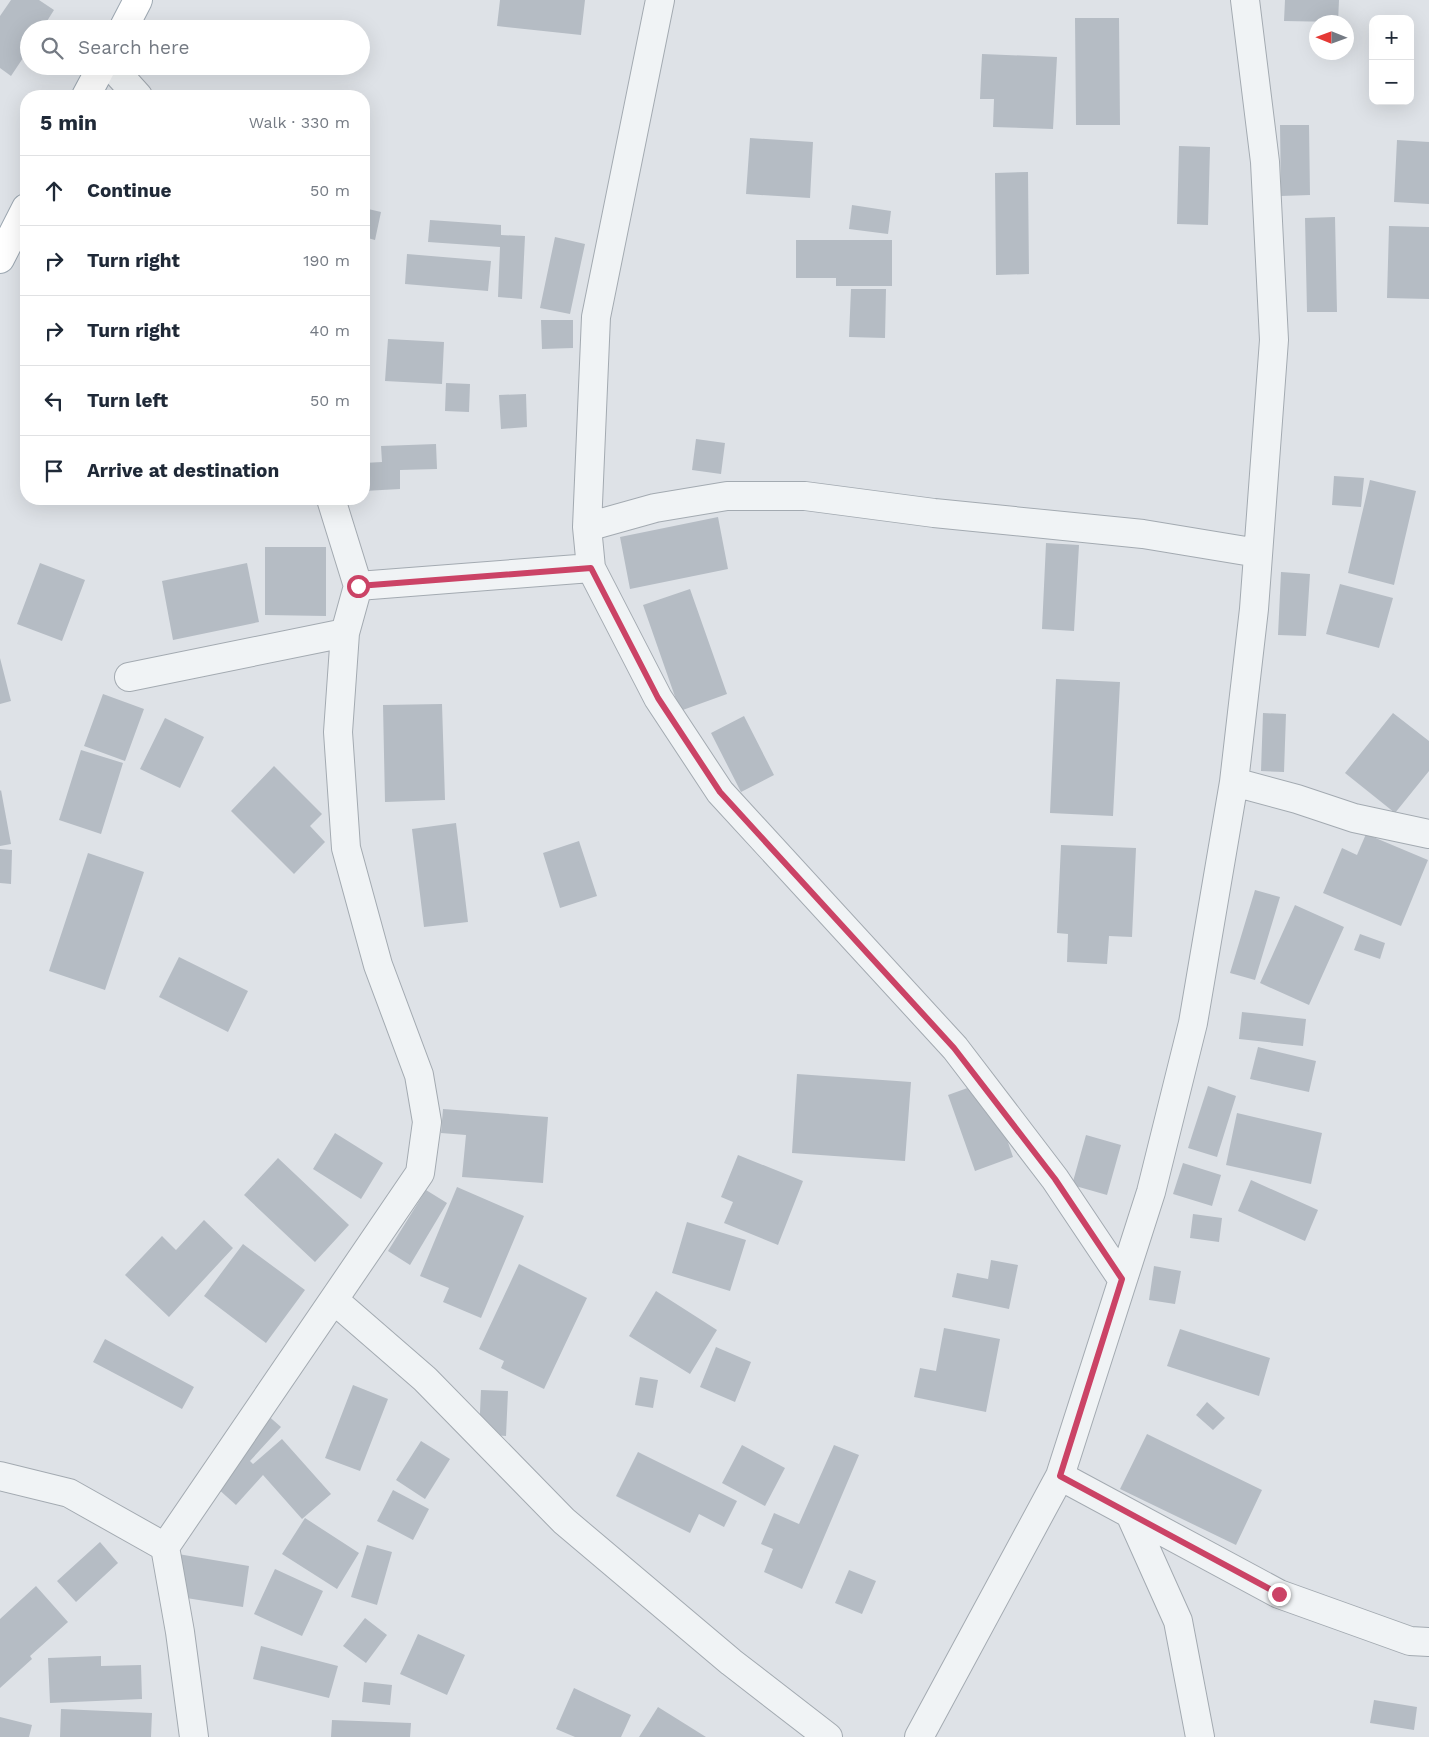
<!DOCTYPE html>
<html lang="en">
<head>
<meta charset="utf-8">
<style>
  :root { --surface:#fff; --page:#f2f2f3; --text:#1f2937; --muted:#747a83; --line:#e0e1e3 }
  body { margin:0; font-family:"Work Sans",sans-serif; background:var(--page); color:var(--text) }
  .controls { position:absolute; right:15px; top:15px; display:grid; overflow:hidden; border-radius:10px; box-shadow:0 5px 20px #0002 }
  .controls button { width:45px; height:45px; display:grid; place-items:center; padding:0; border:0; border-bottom:1px solid var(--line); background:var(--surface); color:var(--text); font:25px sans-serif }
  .compass { position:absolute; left:1309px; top:15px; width:45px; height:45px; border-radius:50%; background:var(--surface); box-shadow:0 5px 20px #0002; rotate:271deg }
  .stop { position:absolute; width:15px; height:15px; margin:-11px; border:4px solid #cb4366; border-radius:50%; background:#fff }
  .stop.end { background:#cb4366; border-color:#fff; box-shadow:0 1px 5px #0008 }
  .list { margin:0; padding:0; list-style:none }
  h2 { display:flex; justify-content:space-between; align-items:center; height:65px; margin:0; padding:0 20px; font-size:21px }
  h2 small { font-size:16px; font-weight:400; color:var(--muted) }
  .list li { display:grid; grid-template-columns:32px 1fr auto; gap:15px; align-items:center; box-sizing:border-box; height:70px; padding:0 20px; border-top:1px solid var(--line) }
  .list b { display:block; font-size:19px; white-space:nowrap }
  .list em { font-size:16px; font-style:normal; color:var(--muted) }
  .icon { flex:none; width:28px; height:28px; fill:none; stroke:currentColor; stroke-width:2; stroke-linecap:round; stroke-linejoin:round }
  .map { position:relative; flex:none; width:1429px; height:1737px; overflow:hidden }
  .search { position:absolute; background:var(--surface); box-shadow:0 5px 20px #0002; left:20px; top:20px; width:350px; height:55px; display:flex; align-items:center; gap:12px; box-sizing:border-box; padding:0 18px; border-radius:28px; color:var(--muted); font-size:19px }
  .panel { position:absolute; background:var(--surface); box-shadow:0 5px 20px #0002; left:20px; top:90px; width:350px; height:415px; border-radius:20px }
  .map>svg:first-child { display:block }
  .building { fill:#b5bcc4 }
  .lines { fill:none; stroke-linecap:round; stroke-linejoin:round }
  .minor-casing { stroke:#a3aab1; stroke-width:30 }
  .major-casing { stroke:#9da8b2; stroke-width:30 }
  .minor { stroke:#f0f3f5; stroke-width:28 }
  .major { stroke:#fff; stroke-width:28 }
  .route { stroke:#cb4366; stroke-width:6 }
</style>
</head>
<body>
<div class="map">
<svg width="1429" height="1737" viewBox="0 0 1429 1737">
  <rect width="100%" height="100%" fill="#dee2e7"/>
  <!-- building -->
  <path class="building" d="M11 0H39L54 10 42 29H29V49L11 76 0 68V16Z
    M500 0H585L581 35 497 26Z
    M1285 0H1339L1338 22 1284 21Z
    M1075 18H1119L1120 125H1076Z
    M982 54 1057 57 1053 129 993 127 994 99H980Z
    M1280 125H1309L1310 195 1281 196Z
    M750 138 813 142 810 198 746 194Z
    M1397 140 1429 142V204L1394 202Z
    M1179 146 1210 147 1208 225 1177 224Z
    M1028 172 1029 274 996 275 995 173Z
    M852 205 891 211 888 234 849 229Z
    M364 208 381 212 375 240 364 237Z
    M1335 217 1337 312H1307L1305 218Z
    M430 220 501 225V235L525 236 522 299 498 297 500 247 428 242Z
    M1389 226 1429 227V299L1387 298Z
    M555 237 585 244 570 314 540 308Z
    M796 240H892V286H836V278H796Z
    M407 254 491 261 488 291 405 284Z
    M851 289H886L885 338 849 337Z
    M541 320H573V348L542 349Z
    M388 339 444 342 442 384 385 381Z
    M364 351H366L367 386 364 387Z
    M446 383 470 384 469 412 445 411Z
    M526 394 527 427 501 429 499 395Z
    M696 439 725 443 721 474 692 470Z
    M436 444 437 469 400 470V489L364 491V463L382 462 381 446Z
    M1334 476 1364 478 1361 507 1332 505Z
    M1370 480 1416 491 1394 585 1348 573Z
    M718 517 728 569 630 589 620 537Z
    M1046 543 1079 545 1074 631 1042 629Z
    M265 547H326V616L265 615Z
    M40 563 85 580 62 641 17 624Z
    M247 563 259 622 173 640 162 581Z
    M1281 572 1310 574 1306 636 1278 635Z
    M1340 584 1393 598 1379 648 1326 634Z
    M690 589 727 694 680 711 643 605Z
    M0 658 11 701 0 704Z
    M1056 679 1120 682 1113 816 1050 813Z
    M103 694 144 709 125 761 84 746Z
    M442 704 445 800 385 802 383 705Z
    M1263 713 1286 714 1284 772 1261 771Z
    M1393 713 1429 741V771L1395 813 1345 773Z
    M744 716 774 775 741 792 711 733Z
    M165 718 204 737 180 788 140 769Z
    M81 750 123 763 101 834 59 820Z
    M274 766 322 814 310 826 325 842 294 874 231 811Z
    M1 790 11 844 0 846V791Z
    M456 823 468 922 424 927 412 829Z
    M1366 834 1428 860 1401 926 1323 893 1342 848 1357 855Z
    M579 841 597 896 560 908 543 853Z
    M1061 845 1136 848 1132 937 1109 936 1107 964 1067 962 1068 934 1057 933Z
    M0 849 12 850 11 884 0 883Z
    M88 853 144 872 105 990 49 971Z
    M1255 890 1280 897 1255 980 1230 973Z
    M1295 905 1344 927 1309 1005 1260 983Z
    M1360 934 1385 943 1380 959 1354 950Z
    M179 957 248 991 228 1032 159 997Z
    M1242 1012 1306 1019 1303 1046 1239 1039Z
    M1258 1047 1316 1061 1309 1092 1250 1079Z
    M797 1074 911 1082 905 1161 792 1153Z
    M987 1081 1013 1157 975 1171 948 1095Z
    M1208 1086 1236 1096 1217 1157 1188 1148Z
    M443 1109 548 1117 543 1183 462 1177 466 1135 441 1133Z
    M1237 1113 1322 1133 1311 1184 1226 1165Z
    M335 1133 383 1163 361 1199 313 1169Z
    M1086 1135 1121 1145 1107 1195 1072 1185Z
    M738 1155 803 1181 778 1245 724 1223 733 1202 721 1197Z
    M278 1158 349 1225 315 1262 244 1195Z
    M1183 1163 1221 1175 1212 1206 1173 1194Z
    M1251 1180 1318 1210 1305 1241 1238 1211Z
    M457 1187 524 1216 481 1318 443 1302 449 1288 420 1276Z
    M426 1190 447 1203 410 1265 388 1251Z
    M1193 1214 1222 1218 1219 1242 1190 1238Z
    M204 1220 233 1248 169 1317 125 1275 162 1236 176 1250Z
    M687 1222 746 1240 730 1291 672 1273Z
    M243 1244 305 1290 266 1343 204 1296Z
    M991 1260 1018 1265 1009 1309 952 1297 957 1273 988 1279Z
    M519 1264 587 1298 544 1389 501 1368 504 1361 479 1349Z
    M1154 1266 1181 1271 1175 1304 1149 1300Z
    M656 1291 717 1330 690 1374 629 1336Z
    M944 1328 1000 1339 986 1412 914 1397 920 1368 936 1371Z
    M1180 1329 1270 1358 1259 1396 1167 1366Z
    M105 1339 194 1387 182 1409 93 1362Z
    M716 1347 751 1362 735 1402 700 1387Z
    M640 1377 658 1380 653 1408 635 1405Z
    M353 1385 388 1399 360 1471 325 1458Z
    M481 1390 508 1391 506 1436 479 1434Z
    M1207 1402 1225 1418 1213 1430 1196 1415Z
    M265 1413 281 1427 250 1461 253 1464 282 1439 331 1494 302 1519 263 1475 236 1505 206 1478Z
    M1147 1434 1262 1490 1236 1545 1120 1489Z
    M421 1441 450 1459 425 1499 396 1480Z
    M742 1445 785 1468 765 1506 722 1483Z
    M834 1445 859 1455 802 1589 764 1572 773 1549 761 1544 774 1513 799 1524Z
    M638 1452 737 1501 724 1527 699 1514 690 1533 616 1496Z
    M393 1490 429 1509 413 1540 377 1521Z
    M305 1518 359 1553 337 1589 282 1554Z
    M100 1542 118 1563 76 1602 57 1581Z
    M367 1545 392 1552 377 1605 351 1597Z
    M178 1554 249 1566 243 1607 180 1597 184 1569 175 1567Z
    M275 1569 323 1591 302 1636 254 1614Z
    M849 1570 876 1581 862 1614 835 1603Z
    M36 1586 68 1622 30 1656 32 1659 0 1688V1619Z
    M365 1618 387 1635 366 1663 343 1646Z
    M418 1634 465 1655 447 1695 400 1674Z
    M261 1646 338 1666 329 1698 253 1679Z
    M101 1656V1666L141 1665 142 1699 50 1703 48 1658Z
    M364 1682 392 1685 390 1705 362 1702Z
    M574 1688 631 1715 621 1737H575L556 1729Z
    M1374 1700 1417 1707 1414 1730 1370 1723Z
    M658 1707 706 1737H639Z
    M61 1709 152 1713 151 1737H60Z
    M0 1717 32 1725 29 1737H0Z
    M332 1720 411 1723 410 1737H331Z"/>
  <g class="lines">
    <defs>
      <path id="minor" d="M111 66 138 96
        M587 527 596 317 660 0
        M591 568 587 527 655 508 727 496H805L934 513 1143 534 1258 553
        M358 586 591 568 658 698 720 792 955 1048 1055 1179 1122 1279
        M129 677 345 633
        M1234 782 1297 799 1354 818 1429 834
        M334 1300 425 1379 564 1521 731 1662 828 1737
        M0 1476 69 1493 165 1547 180 1632 194 1737
        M1060 1476 1279 1594 1410 1641 1429 1642
        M1130 1514 1178 1621 1200 1737
        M165 1547 420 1173 427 1122 419 1075 378 965 346 848 338 732 345 633 358 586 331 499
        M919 1737 1060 1476 1151 1192 1193 1023 1234 782 1254 609 1274 340 1265 162 1245 0"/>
      <path id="major" d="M123 29 138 0
        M86 96 102 66
        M0 259 26 208"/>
    </defs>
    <!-- minor casing -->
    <use href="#minor" class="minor-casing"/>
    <!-- major casing -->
    <use href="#major" class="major-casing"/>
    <!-- minor -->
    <use href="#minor" class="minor"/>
    <!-- major -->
    <use href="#major" class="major"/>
  </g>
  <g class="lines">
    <!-- route -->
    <path class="route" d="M358 586 591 568 658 698 720 792 954 1048 1055 1179 1122 1279 1060 1476 1279 1594"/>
  </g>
</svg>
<div class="controls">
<button>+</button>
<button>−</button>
</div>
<svg class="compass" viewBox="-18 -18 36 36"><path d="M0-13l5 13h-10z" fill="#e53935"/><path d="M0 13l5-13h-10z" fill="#747a83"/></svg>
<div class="stop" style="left:358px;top:586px"></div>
<div class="stop end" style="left:1279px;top:1594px"></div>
<div class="search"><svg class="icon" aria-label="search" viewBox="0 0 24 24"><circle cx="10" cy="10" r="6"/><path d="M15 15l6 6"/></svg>Search here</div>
<section class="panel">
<h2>5 min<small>Walk · 330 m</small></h2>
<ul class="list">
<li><svg class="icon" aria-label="ahead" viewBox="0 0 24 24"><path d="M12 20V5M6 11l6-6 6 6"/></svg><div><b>Continue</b></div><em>50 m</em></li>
<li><svg class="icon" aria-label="right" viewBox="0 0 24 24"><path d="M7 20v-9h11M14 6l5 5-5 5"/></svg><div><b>Turn right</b></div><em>190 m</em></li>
<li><svg class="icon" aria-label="right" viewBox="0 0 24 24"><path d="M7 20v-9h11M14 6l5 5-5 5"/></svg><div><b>Turn right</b></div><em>40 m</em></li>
<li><svg class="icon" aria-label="left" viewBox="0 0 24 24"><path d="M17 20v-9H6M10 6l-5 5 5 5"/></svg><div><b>Turn left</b></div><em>50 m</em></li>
<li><svg class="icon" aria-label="arrive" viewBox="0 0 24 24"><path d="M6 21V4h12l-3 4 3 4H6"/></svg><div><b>Arrive at destination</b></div></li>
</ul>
</section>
</div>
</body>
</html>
